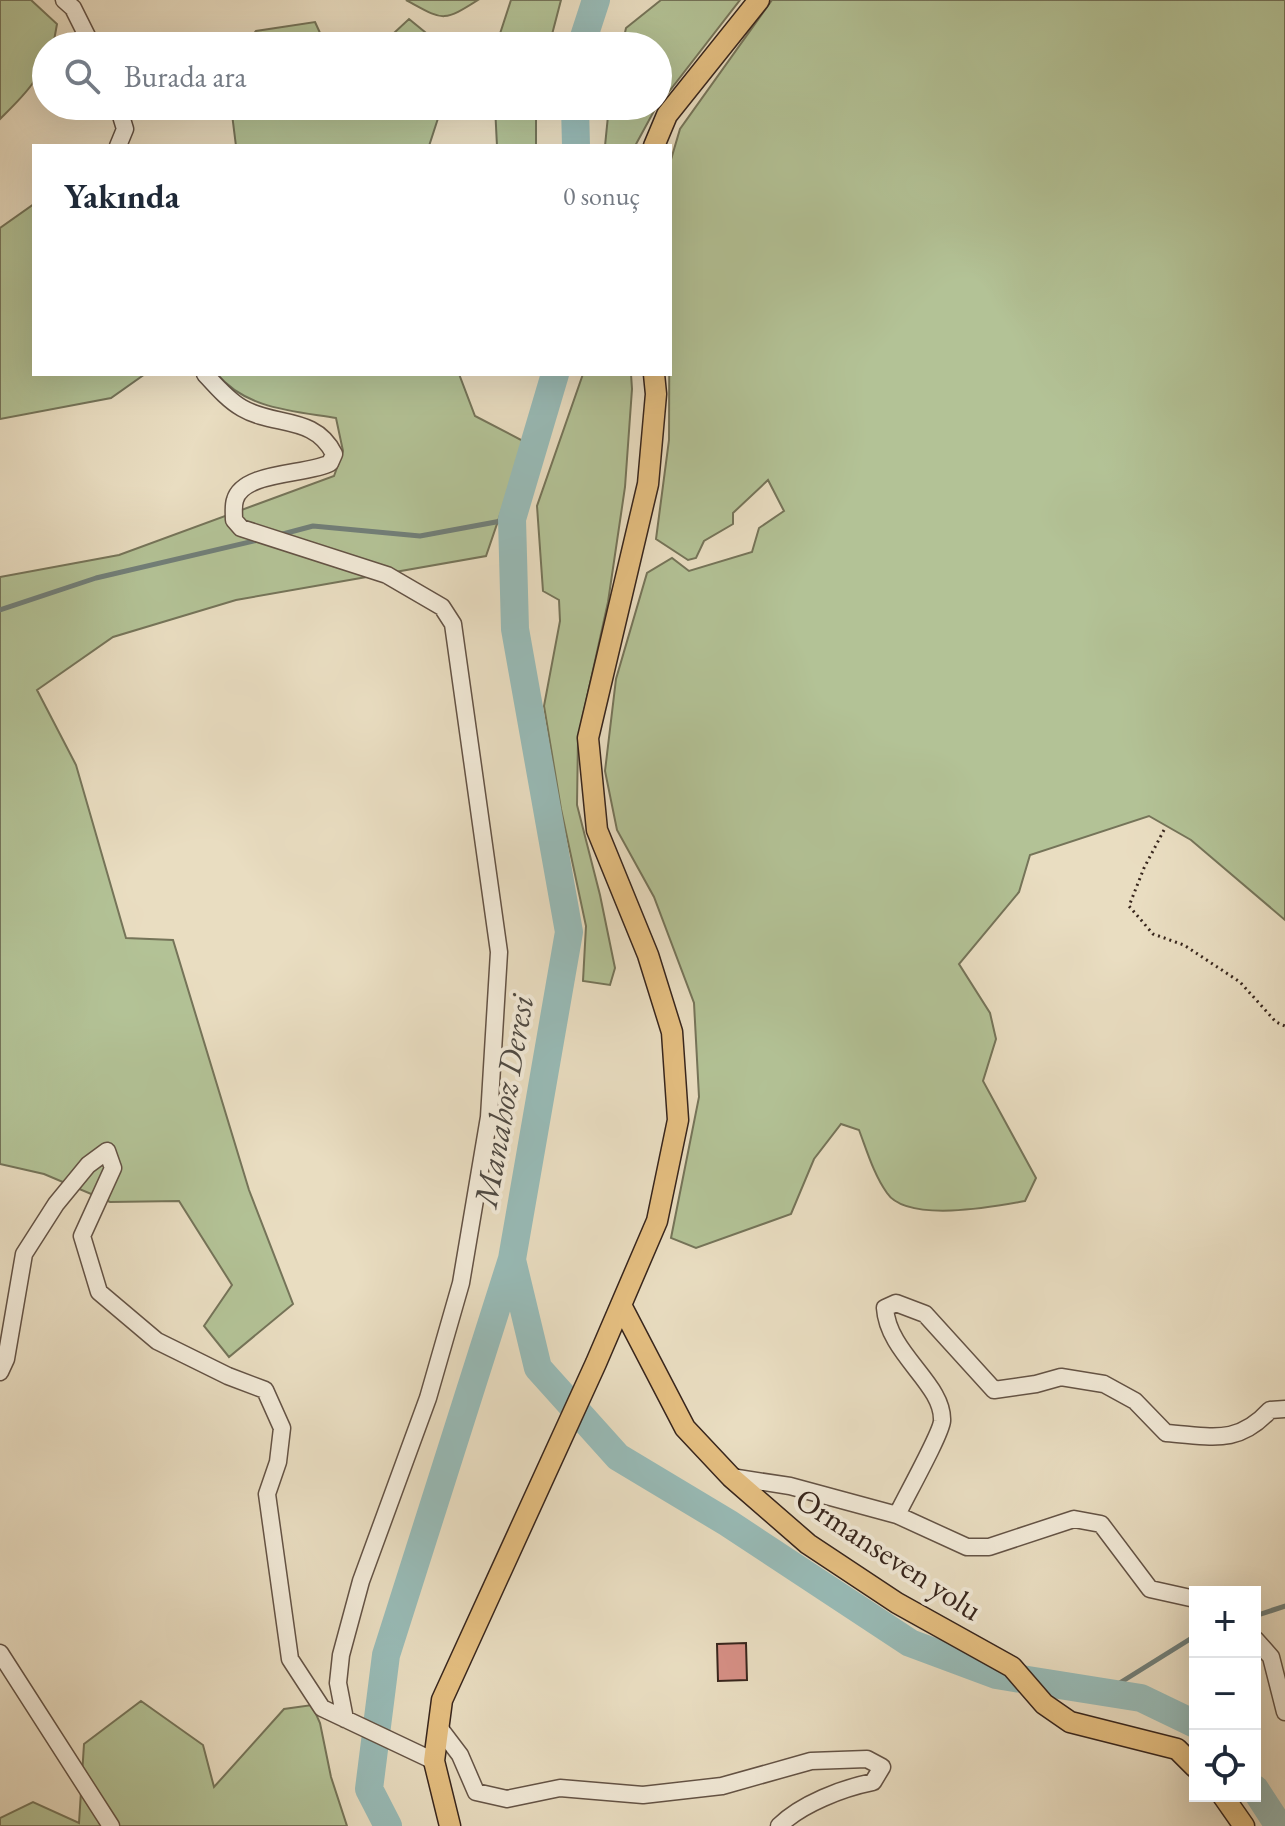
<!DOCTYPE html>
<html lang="tr">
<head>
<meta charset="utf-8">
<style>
  :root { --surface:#fff; --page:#f6f6f7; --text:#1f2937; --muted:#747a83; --line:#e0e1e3 }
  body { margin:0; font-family:"EB Garamond",serif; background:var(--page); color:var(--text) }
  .controls { position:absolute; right:24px; bottom:24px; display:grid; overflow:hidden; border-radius:0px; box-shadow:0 8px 32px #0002 }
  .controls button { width:72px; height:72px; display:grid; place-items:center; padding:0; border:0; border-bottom:2px solid var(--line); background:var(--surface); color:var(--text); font:40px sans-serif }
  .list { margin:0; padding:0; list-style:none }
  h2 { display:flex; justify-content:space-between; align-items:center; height:104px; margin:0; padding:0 32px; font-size:34px }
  h2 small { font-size:26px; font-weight:400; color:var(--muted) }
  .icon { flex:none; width:44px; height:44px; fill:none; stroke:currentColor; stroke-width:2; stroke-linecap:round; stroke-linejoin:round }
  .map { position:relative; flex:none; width:1285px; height:1826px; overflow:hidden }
  .search { position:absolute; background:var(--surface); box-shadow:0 8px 32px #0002; left:32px; top:32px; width:640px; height:88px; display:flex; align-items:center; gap:20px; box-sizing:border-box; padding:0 28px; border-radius:44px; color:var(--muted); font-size:30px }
  .panel { position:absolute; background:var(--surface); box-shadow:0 8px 32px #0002; left:32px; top:144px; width:640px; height:232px; border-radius:0px }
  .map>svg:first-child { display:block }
  .green { fill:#b3c296; stroke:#757459; stroke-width:2 }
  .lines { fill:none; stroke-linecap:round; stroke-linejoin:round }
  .stream { stroke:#717f79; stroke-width:5 }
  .river { stroke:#98bbb7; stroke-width:28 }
  .building { fill:#d68f85; stroke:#37251c; stroke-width:2 }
  .minor-casing { stroke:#645345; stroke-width:19 }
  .major-casing { stroke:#37251c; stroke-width:23 }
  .path { stroke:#37251c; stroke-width:3; stroke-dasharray:2 4; stroke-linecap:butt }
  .minor { stroke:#f1e9d7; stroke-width:16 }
  .major { stroke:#e4be80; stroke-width:20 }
  .labels { text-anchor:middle; stroke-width:8; stroke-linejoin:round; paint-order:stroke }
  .street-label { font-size:32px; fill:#37251c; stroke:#f1e9d7 }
  .water-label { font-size:34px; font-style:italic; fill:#4f4a43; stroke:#f1e9d7 }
</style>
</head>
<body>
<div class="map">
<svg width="1285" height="1826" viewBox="0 0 1285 1826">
  <rect width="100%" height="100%" fill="#e9ddc1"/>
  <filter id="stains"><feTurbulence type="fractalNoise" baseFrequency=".0025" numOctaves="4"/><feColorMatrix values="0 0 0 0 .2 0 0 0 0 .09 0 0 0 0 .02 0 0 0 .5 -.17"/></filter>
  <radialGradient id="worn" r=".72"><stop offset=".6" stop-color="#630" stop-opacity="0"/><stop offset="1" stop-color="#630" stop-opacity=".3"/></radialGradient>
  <!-- green -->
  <path class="green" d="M0 0H31L57 24 53 46H46C46 76 20 99 0 119Z
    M406 0H478C442 23 443 20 406 0Z
    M511 0H561L549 46H496Z
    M661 0H740L654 111 635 146H605L609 106H658V46H622L626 28Z
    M772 0H1285V920L1191 840 1149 816 1030 855 1019 892 959 964 990 1013 996 1039 983 1081 1036 1178 1025 1201C993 1207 907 1223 887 1193 874 1175 867 1151 859 1130L841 1124 814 1159 791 1214 696 1248 671 1238 699 1097 694 1003 654 897 617 830 605 771 616 679 647 573 672 558 689 571 752 552 759 528 784 511 768 480 733 513V524L704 541 696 558 688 560 656 539 669 440 670 163 680 129Z
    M409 19 442 46H380Z
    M315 22 326 46H244L256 31Z
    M231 106H442L429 146H236Z
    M495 106H536V146H497Z
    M34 204V374H145L111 398 0 419V228Z
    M217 374H459L475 416 525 442 486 556 236 600 113 637 37 690 76 765 126 938 173 940 249 1190 293 1304 229 1357 204 1326 232 1285 179 1201 110 1202 44 1174 0 1164V577L119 555 334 476 343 451 336 418C294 411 246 409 217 374Z
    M583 374H631L632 389 625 487 608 602 578 738 577 805 600 895 615 968 610 985 583 981 586 926 561 809 544 706 560 621 559 600 543 591 537 506Z
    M141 1701 203 1745 214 1787 284 1709 312 1705 320 1723 331 1777 347 1826H0V1818L33 1802 79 1823 84 1744Z"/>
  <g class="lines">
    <!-- stream -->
    <path class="stream" d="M279 535 313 526 420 536 512 519
      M0 610 96 578 258 540
      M1255 1616 1285 1606
      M1118 1684 1195 1636"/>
    <!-- river -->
    <path class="river" d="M581 46 596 0
      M575 106 576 146
      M512 1260 538 1368 618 1457 728 1523 910 1643 996 1675 1141 1698 1195 1724
      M1255 1789 1279 1826
      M388 1826 369 1789 386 1655 512 1259 569 932 515 629 512 519 555 374"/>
  </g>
  <!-- building -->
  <path class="building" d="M746 1643 747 1680 718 1681 717 1644Z"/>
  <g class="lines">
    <defs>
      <path id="minor" d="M64 0 73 8 92 46
        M118 146 125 129 118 106
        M205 374C216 386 228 400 242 408 274 427 315 415 334 454L330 463C308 475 243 471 235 500 233 506 234 514 234 520L241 528 387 575 442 607 453 624 499 952 489 1117 461 1283 428 1398 361 1581 341 1655 338 1683 345 1719
        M0 1372 6 1359 24 1254 56 1204 88 1165 107 1151 113 1168 82 1236 99 1292 157 1341 228 1376 265 1390 282 1428 278 1462 267 1494 290 1659 322 1708 434 1761
        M731 1477 790 1486 897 1515 967 1547H989L1074 1519 1101 1524 1150 1589 1195 1599
        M897 1515C905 1498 941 1434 942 1421 944 1384 888 1354 885 1308L896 1303 925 1314 994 1390 1036 1384 1061 1377 1104 1384 1135 1401 1166 1433C1211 1436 1237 1446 1270 1410L1285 1409
        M1255 1639 1271 1657 1285 1712
        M0 1653 111 1826
        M438 1726 460 1755 476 1792 507 1799 560 1788 643 1795 722 1786 811 1761 867 1759 882 1767 873 1782C843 1788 801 1804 779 1826"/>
      <path id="major" d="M654 146 667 115 759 0
        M621 1305 685 1428 731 1477 808 1544 897 1603 1012 1667 1044 1704 1070 1722 1177 1749 1195 1767
        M1223 1796 1244 1826
        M450 1826 434 1761 442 1700 596 1363 657 1221 678 1120 672 1032 648 955 597 830 588 738 648 484 656 394 654 374"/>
    </defs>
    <!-- minor casing -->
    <use href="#minor" class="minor-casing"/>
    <!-- major casing -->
    <use href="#major" class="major-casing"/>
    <!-- path -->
    <path class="path" d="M1164 830 1144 868 1129 906 1153 934 1184 945 1240 982 1276 1022 1285 1026"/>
    <!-- minor -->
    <use href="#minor" class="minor"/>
    <!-- major -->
    <use href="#major" class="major"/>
  </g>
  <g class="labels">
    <!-- street labels -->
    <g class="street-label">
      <text transform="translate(889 1554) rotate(33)" y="11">Ormanseven yolu</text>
    </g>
    <!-- water labels -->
    <g class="water-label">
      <text transform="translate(503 1101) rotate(-80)" y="12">Manahoz Deresi</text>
    </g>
  </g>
  <rect width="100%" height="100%" filter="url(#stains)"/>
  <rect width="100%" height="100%" fill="url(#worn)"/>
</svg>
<div class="controls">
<button>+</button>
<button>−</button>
<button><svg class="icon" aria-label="locate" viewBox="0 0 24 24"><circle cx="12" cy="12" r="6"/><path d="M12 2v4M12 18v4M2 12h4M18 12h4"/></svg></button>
</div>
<div class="search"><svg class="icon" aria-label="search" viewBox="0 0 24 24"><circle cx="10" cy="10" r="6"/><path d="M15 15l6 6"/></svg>Burada ara</div>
<section class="panel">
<h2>Yakında<small>0 sonuç</small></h2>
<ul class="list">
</ul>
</section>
</div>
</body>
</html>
